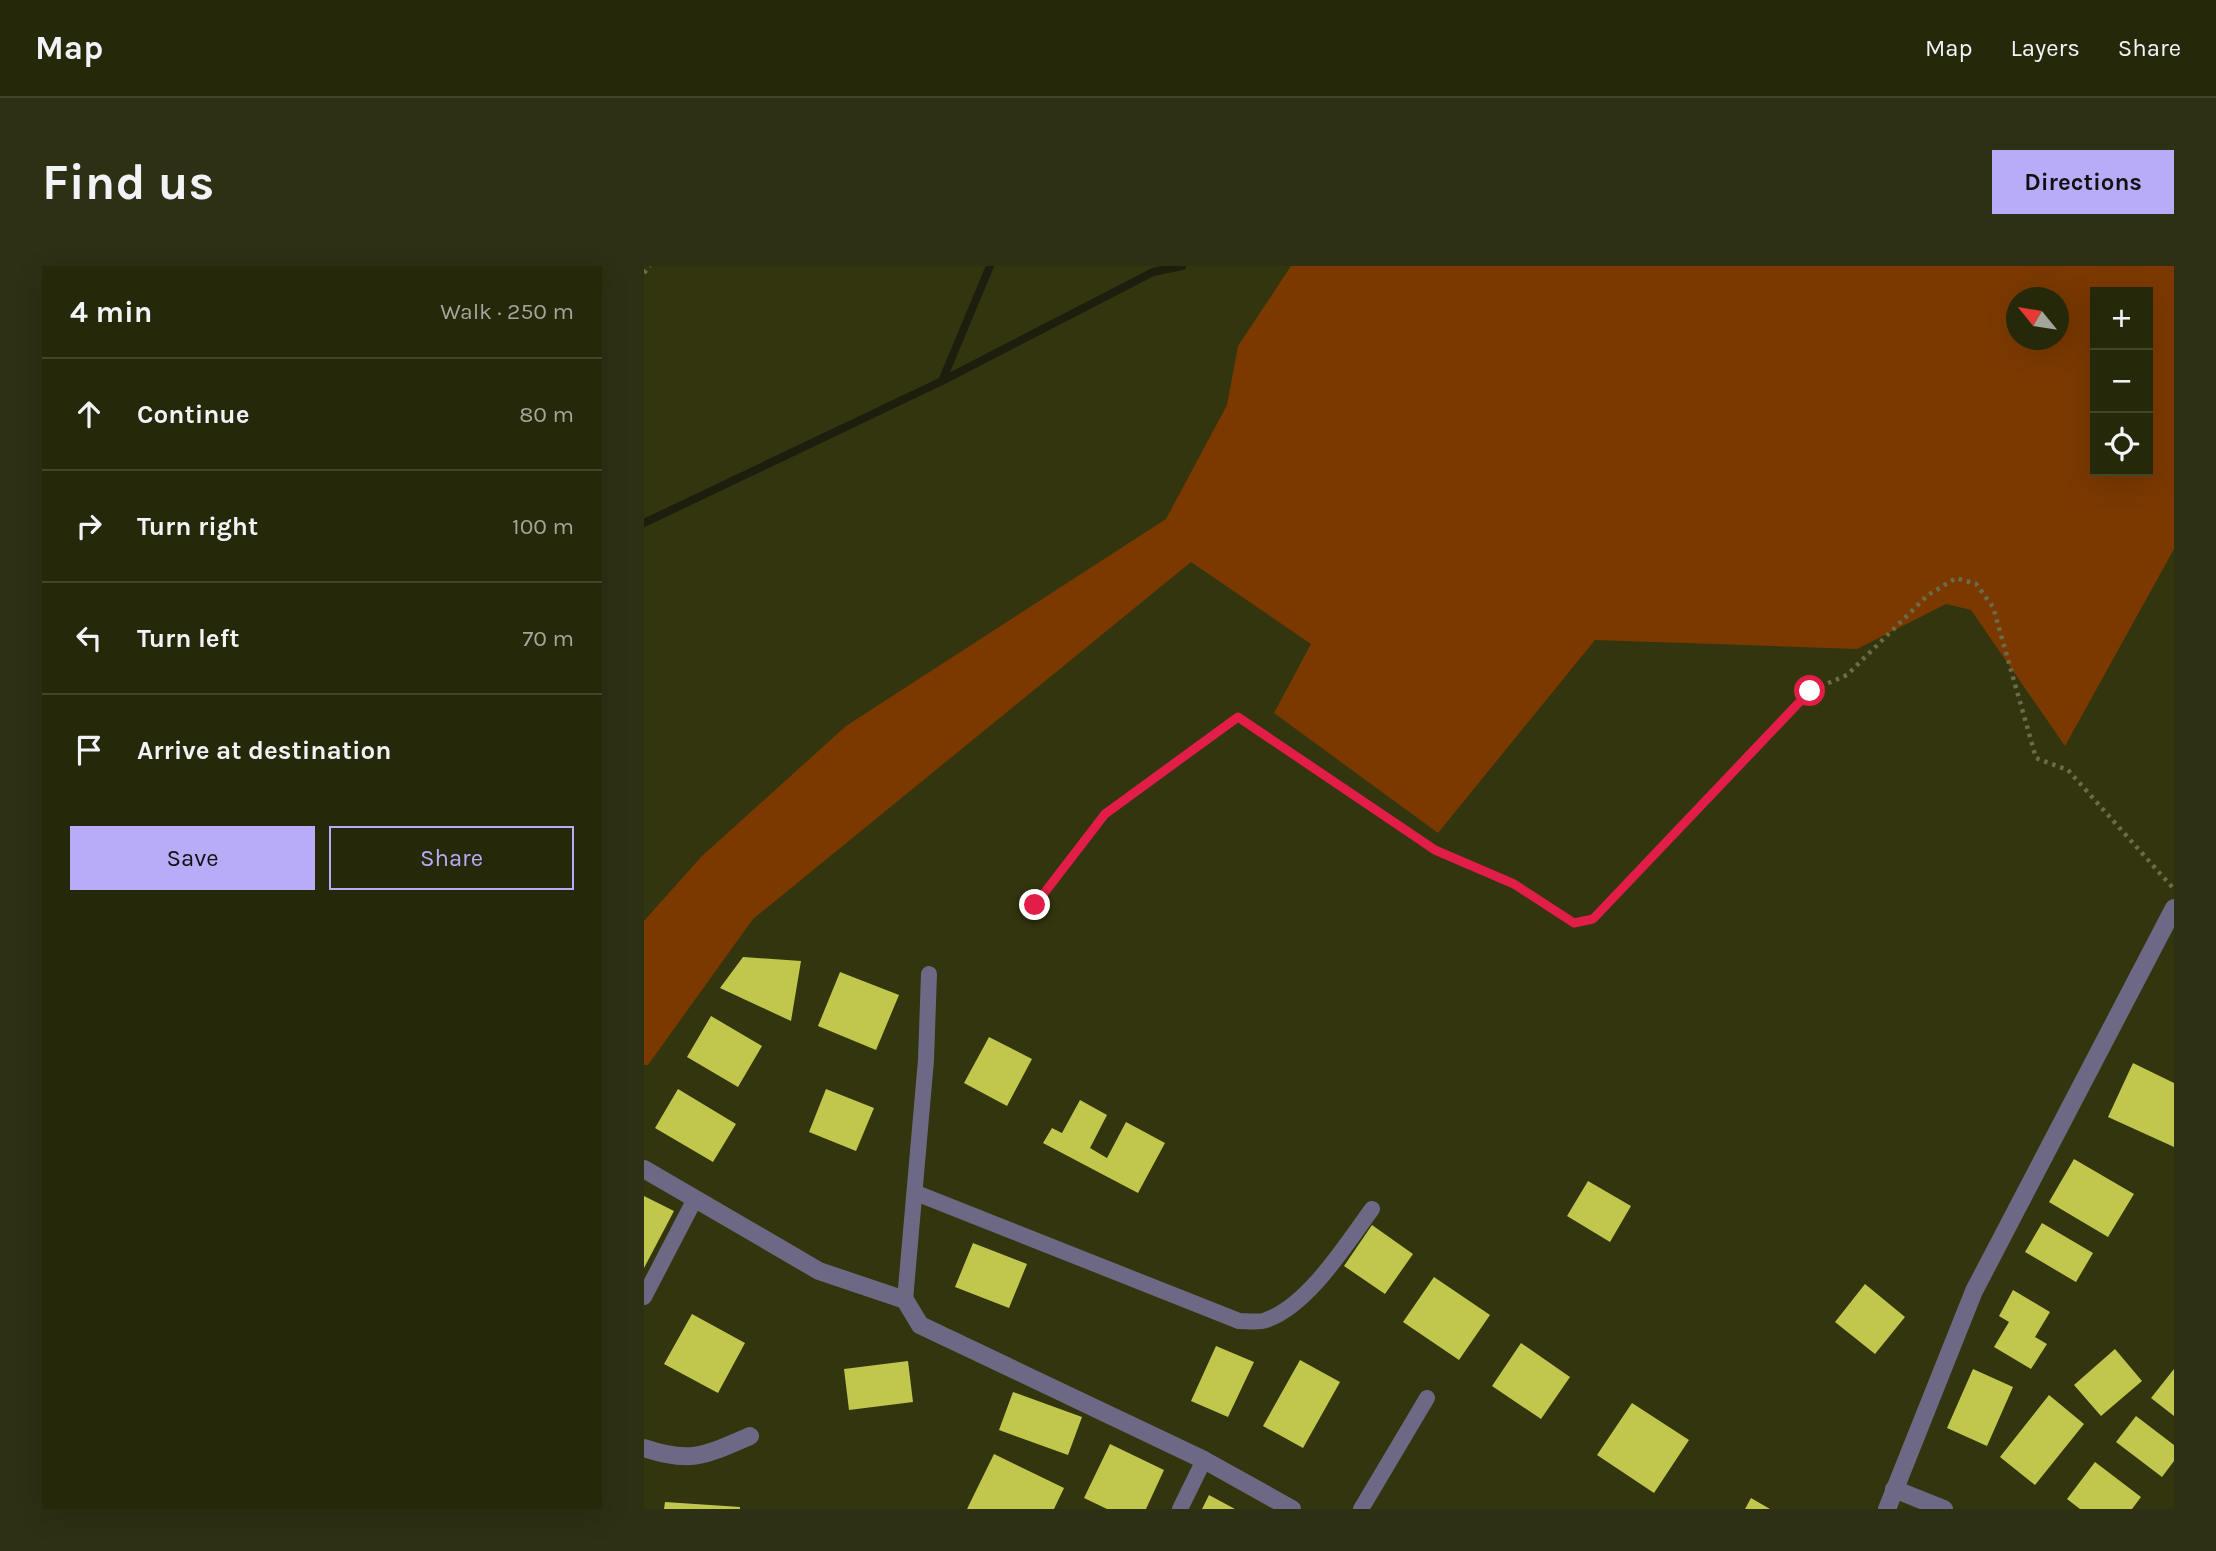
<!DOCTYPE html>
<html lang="en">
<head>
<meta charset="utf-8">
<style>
  :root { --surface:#26280a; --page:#2e3013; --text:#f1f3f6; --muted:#a4a69c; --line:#42442b; --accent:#b8abf7 }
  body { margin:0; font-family:Karla,sans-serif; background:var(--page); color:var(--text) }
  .controls { position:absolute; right:21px; top:21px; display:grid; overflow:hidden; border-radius:0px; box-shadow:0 7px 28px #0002 }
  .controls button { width:63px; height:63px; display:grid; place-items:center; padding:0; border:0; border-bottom:2px solid var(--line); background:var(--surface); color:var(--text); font:35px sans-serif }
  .compass { position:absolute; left:1362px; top:21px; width:63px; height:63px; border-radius:50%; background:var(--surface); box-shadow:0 7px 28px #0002; rotate:300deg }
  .stop { position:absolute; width:21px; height:21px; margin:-16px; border:5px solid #e11d48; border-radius:50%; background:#fff }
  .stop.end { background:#e11d48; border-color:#fff; box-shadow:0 2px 7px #0008 }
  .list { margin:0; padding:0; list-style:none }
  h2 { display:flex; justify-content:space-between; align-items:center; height:91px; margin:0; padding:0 28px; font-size:30px }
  h2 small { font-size:23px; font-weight:400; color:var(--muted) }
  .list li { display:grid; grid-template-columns:46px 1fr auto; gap:21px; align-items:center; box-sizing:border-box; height:112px; padding:0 28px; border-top:2px solid var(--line) }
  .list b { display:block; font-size:26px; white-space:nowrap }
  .list em { font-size:23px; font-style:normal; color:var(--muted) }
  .actions { display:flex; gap:14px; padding:21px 28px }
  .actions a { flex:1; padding:16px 0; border:2px solid var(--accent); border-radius:0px; text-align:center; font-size:24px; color:var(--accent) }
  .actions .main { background:var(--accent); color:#111 }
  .icon { flex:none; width:38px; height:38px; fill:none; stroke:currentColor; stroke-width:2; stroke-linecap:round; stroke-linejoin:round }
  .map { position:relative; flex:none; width:1530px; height:1243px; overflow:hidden; border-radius:0px }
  header { display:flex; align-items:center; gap:42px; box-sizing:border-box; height:98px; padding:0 35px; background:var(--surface); border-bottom:2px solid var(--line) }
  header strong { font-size:33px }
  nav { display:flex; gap:38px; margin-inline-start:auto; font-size:24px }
  .intro { display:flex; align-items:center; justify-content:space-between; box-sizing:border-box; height:168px; padding:0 42px }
  h1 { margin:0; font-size:49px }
  .button { padding:18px 32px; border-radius:0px; background:var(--accent); color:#111; font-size:24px; font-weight:700 }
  main { display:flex; gap:42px; padding:0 42px }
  aside { flex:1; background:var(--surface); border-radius:0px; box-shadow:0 7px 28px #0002 }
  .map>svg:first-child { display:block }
  .green { fill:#7b3900; fill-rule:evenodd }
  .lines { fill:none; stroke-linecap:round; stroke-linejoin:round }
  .stream { stroke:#1d1e0e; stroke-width:8 }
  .building { fill:#c1c74d }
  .path { stroke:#696c46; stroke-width:4.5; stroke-dasharray:3.5 5; stroke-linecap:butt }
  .lane { stroke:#6d6984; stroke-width:16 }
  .street { stroke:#6d6984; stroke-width:18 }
  .route { stroke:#e11d48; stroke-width:9 }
</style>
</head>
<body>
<header>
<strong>Map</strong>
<nav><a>Map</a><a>Layers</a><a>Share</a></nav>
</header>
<div class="intro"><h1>Find us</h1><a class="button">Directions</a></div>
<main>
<aside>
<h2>4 min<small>Walk · 250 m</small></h2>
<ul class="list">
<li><svg class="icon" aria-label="ahead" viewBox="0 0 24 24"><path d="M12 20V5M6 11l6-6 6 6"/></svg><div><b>Continue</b></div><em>80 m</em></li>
<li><svg class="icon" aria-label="right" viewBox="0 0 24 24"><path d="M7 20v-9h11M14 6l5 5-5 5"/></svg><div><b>Turn right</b></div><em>100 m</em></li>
<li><svg class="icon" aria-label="left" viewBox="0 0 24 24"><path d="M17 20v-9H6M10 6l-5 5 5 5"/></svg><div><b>Turn left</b></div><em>70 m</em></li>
<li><svg class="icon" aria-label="arrive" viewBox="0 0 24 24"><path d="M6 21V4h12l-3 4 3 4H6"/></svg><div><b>Arrive at destination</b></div></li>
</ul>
<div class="actions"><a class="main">Save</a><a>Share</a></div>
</aside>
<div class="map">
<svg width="1530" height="1243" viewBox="0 0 1530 1243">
  <rect width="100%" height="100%" fill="#33350e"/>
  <!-- green -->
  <path class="green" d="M647 0H1530V283L1421 480 1327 344 1302 338 1213 383 951 374 794 567 630 447 667 378 547 296 109 653 4 799H0V655L57 591 202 460 522 253 583 139 594 80ZM1451 26H1504V205H1451ZM1372 32H1414V74H1372Z"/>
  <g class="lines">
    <!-- stream -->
    <path class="stream" d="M298 115 346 0
      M0 257 298 115 509 6 538 0"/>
  </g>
  <!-- building -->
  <path class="building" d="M99 691 157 695 147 755 76 722Z
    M196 706 255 729 232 784 174 760Z
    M67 750 118 780 94 821 43 791Z
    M345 771 388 793 363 840 320 817Z
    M1489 797 1530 817V881L1464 851Z
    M34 823 92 858 69 896 11 862Z
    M182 823 230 842 212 885 165 866Z
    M436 834 463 849 446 882 463 892 482 856 521 877 494 927 399 877 408 862 418 867Z
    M1430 893 1490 928 1464 971 1405 936Z
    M944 915 987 940 966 976 923 950Z
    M0 930 30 945 0 1002Z
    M1398 957 1449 987 1432 1016 1381 986Z
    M728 959 769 988 741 1028 700 1000Z
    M329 977 383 998 365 1042 311 1021Z
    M790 1011 846 1049 815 1094 759 1056Z
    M1221 1018 1261 1051 1231 1088 1191 1056Z
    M1369 1024 1406 1046 1391 1071 1403 1078 1387 1103 1350 1081 1365 1056 1355 1050Z
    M48 1048 101 1077 74 1127 20 1098Z
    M877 1077 926 1111 897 1153 848 1120Z
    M572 1080 610 1096 584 1151 547 1135Z
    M1471 1083 1498 1115 1457 1150 1430 1119Z
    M656 1094 696 1116 659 1182 619 1160Z
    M264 1095 269 1136 205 1144 200 1103Z
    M1329 1103 1369 1121 1343 1180 1303 1162Z
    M1530 1103V1150L1507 1132Z
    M369 1126 438 1151 424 1189 355 1164Z
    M1405 1129 1440 1158 1391 1219 1356 1191Z
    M988 1137 1045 1174 1010 1227 953 1189Z
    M1492 1150 1530 1179V1195L1518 1211 1472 1176Z
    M466 1178 520 1204 502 1243H463L440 1232Z
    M350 1188 420 1222 410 1243H323Z
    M1451 1196 1497 1231 1488 1243H1436L1423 1233Z
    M565 1229 591 1243H558Z
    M1107 1232 1126 1243H1101Z
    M21 1236 96 1241V1243H20Z"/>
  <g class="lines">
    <!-- path -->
    <path class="path" d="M0 7 6 0
      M391 639 461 548 595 451 791 584 870 618 930 657 949 653 1166 425 1203 409 1284 329 1312 312 1332 318 1349 341 1392 492 1424 504 1529 622"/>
    <!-- lane -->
    <path class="lane" d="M272 927 595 1055C603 1055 615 1057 622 1054 664 1040 703 977 728 943
      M0 1031 51 933
      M261 1034 282 794 285 708
      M536 1243 560 1194
      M717 1243 783 1132"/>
    <!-- street -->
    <path class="street" d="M0 903 175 1005 261 1034 276 1059 560 1194 648 1243
      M0 1182C47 1198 62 1189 106 1170
      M1250 1223 1300 1243
      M1243 1243 1330 1025 1530 642"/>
  </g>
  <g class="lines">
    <!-- route -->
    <path class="route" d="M391 639 461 548 594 451 791 584 870 618 930 657 949 653 1166 425"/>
  </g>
</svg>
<div class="controls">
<button>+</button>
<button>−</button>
<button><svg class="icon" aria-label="locate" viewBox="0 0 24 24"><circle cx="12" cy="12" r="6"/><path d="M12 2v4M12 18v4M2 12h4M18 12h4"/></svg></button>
</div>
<svg class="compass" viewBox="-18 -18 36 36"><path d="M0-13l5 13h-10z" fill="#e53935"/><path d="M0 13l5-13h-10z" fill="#a4a69c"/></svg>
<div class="stop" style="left:1166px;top:425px"></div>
<div class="stop end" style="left:391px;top:639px"></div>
</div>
</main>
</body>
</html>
